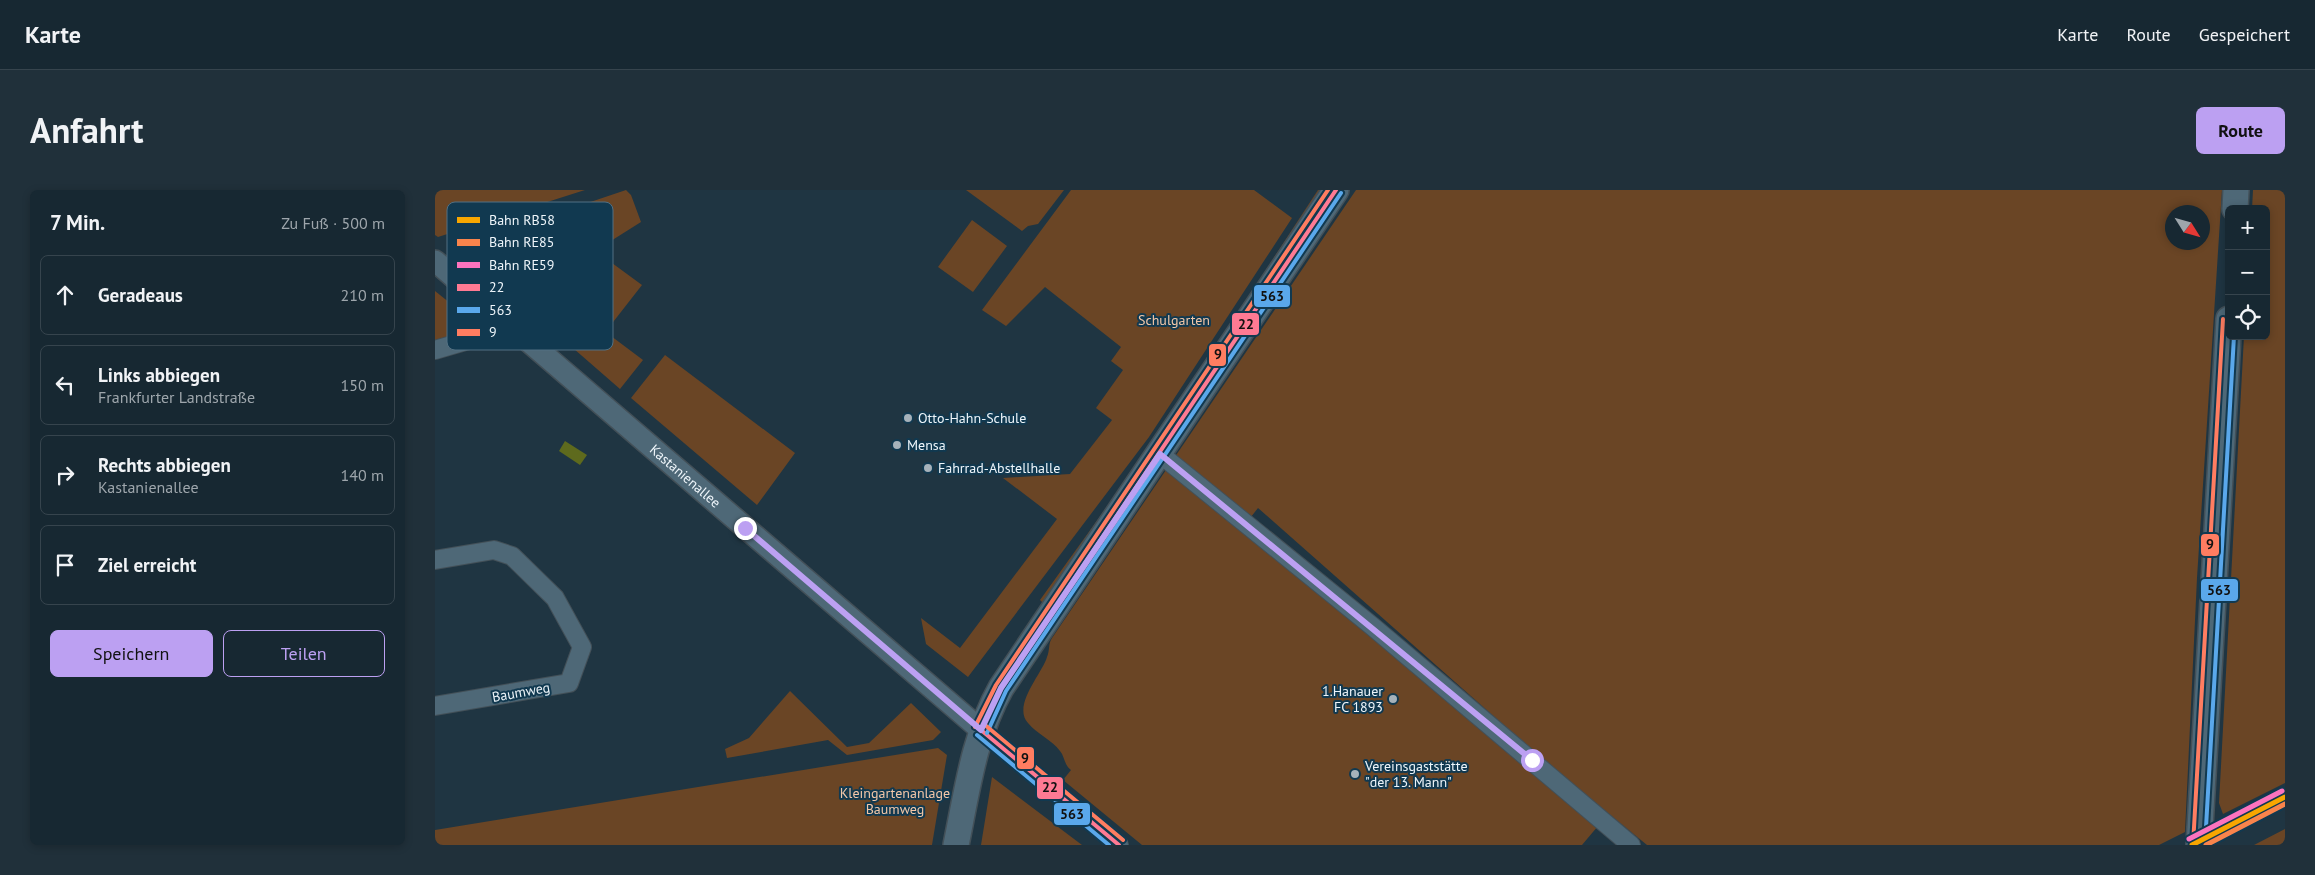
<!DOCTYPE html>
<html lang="de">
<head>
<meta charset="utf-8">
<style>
  :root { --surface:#172832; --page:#20303a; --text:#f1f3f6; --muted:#9ea6ac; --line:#36444d; --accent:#bca0f2 }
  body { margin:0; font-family:"PT Sans",sans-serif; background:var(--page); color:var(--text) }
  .controls { position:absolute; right:15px; top:15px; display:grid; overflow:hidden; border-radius:8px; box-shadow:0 2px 8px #0003 }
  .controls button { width:45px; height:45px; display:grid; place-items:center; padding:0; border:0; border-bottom:1px solid var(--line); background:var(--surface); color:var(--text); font:25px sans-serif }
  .compass { position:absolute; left:1730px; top:15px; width:45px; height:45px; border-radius:50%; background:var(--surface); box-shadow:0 2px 8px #0003; rotate:127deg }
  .stop { position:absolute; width:15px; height:15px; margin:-11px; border:4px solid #bca0f2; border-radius:50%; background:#fff }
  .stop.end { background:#bca0f2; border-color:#fff; box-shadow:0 1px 5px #0008 }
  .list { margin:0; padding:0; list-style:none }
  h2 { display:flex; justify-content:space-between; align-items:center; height:65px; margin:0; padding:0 20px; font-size:21px }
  h2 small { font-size:16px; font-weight:400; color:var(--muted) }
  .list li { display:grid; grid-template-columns:32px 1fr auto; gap:15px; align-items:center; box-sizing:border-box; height:80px; margin:0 10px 10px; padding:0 10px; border:1px solid var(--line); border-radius:8px }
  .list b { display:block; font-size:19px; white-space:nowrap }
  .list p { margin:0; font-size:16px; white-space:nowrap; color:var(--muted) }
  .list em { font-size:16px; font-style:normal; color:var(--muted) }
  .actions { display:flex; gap:10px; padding:15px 20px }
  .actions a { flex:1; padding:11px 0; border:1px solid var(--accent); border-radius:8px; text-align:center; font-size:18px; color:var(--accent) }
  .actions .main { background:var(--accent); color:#111 }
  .icon { flex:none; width:28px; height:28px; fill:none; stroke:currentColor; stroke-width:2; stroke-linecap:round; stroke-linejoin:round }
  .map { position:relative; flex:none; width:1850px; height:655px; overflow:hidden; border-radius:8px }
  header { display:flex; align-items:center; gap:30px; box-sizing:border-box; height:70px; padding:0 25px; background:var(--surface); border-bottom:1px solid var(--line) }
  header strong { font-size:24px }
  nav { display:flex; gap:28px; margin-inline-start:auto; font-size:18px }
  .intro { display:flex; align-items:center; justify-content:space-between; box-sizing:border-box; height:120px; padding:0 30px }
  h1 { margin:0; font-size:35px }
  .button { padding:12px 22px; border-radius:8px; background:var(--accent); color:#111; font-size:18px; font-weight:700 }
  main { display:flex; gap:30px; padding:0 30px }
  aside { flex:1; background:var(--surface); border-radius:8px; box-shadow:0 2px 8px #0003 }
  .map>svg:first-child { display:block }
  .green { fill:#6a4525; fill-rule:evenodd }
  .water { fill:#5e6a1d }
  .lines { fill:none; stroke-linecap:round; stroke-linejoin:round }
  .minor-casing { stroke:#435058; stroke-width:20 }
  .tertiary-casing { stroke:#435058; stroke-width:24 }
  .secondary-casing { stroke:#435058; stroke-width:28 }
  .minor { stroke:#4e6877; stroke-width:18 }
  .tertiary { stroke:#4e6877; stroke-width:21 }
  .secondary { stroke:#4e6877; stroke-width:25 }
  .bus-1-casing { stroke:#113950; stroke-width:8 }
  .bus-2-casing { stroke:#113950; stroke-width:8 }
  .bus-3-casing { stroke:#113950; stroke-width:8 }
  .bus-1 { stroke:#fe7a93; stroke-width:4 }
  .bus-2 { stroke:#5aa8eb; stroke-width:4 }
  .bus-3 { stroke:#ff7d61; stroke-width:4 }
  .rail-1-casing { stroke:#113950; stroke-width:9 }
  .rail-2-casing { stroke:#113950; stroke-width:9 }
  .rail-3-casing { stroke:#113950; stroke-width:9 }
  .rail-1 { stroke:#f7a600; stroke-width:5 }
  .rail-2 { stroke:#f8844c; stroke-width:5 }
  .rail-3 { stroke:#fc73be; stroke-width:5 }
  .route { stroke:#bca0f2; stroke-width:6 }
  .poi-dot { fill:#a6b2ba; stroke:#113950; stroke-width:2 }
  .labels { text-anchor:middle; stroke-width:4; stroke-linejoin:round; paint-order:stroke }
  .park-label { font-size:14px; fill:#f3c7a8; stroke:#113950 }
  .poi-label { font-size:14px; fill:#eef5fa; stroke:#113950; text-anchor:start }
  .street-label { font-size:14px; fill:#eef5fa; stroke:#113950 }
  .key { fill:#113950; stroke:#537183; stroke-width:1 }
  .key-label { font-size:14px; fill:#eef5fa }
  .line-badge { stroke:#113950; stroke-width:2 }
  .pale-badge-label { font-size:14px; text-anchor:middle; font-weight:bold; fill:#111 }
</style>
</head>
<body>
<header>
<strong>Karte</strong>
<nav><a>Karte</a><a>Route</a><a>Gespeichert</a></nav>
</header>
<div class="intro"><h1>Anfahrt</h1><a class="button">Route</a></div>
<main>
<aside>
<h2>7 Min.<small>Zu Fuß · 500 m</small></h2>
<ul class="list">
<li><svg class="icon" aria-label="ahead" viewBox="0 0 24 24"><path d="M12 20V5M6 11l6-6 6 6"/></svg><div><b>Geradeaus</b></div><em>210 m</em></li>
<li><svg class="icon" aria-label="left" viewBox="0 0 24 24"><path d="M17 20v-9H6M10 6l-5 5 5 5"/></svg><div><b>Links abbiegen</b><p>Frankfurter Landstraße</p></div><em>150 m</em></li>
<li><svg class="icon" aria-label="right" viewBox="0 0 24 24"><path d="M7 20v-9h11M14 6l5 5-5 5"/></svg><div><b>Rechts abbiegen</b><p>Kastanienallee</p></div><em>140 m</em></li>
<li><svg class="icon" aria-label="arrive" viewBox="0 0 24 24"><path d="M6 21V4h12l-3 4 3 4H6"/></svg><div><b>Ziel erreicht</b></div></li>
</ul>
<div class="actions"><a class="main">Speichern</a><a>Teilen</a></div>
</aside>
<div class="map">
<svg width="1850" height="655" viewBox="0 0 1850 655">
  <rect width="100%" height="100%" fill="#1f3542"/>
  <!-- green -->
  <path class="green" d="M0 0H150L3 47 0 45Z
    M191 0 196 5 206 32 152 66 135 54 103 96 168 146H176L208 170 185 199 22 57Z
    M531 0H629L603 34 593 36 587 41Z
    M636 0H819L857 28 714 247 533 487 491 454 486 428 525 458 622 329 568 288 635 284 677 230 661 218 688 180 676 171 686 157 610 97 571 136 547 120Z
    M883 0H891L609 414 605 410 717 254Z
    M921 0H1787L1762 388 1750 642 1724 655H1212L1107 569 823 318 812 332 1163 636 1147 655H707L628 590 636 580C629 575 630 567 625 561 617 550 602 544 593 533 577 515 607 484 612 467 615 460 613 454 617 448ZM1738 22H1768V52H1738Z
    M1818 0H1850V593L1788 624 1784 613 1809 146H1831V19H1817Z
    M537 30 572 56 538 102 503 77Z
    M177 73 207 95 175 136 143 119Z
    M0 101 25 121 18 129 34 141 0 151Z
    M230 165 360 263 322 315 196 208Z
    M355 501 412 557 434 553 476 513 506 542 498 550 412 565 393 550 292 568 290 559 314 548Z
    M503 558 512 565 497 655H0V640Z
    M557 587 647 655H546Z
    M1850 639V655H1819Z"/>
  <!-- water -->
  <path class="water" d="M130 251 152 265 145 275 124 261Z"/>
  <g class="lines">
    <defs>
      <path id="minor" d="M0 160 41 148 64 126
        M725 264 937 436 1196 655
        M0 370 59 360 77 366 120 408 147 457 134 493 0 516
        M546 540 684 655"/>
      <g id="tertiary">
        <path id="s1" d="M0 71 546 540"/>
      </g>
      <path id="secondary" d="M1800 19 1801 0
        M521 655C532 601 539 546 566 498L901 0
        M1764 655 1794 129"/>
    </defs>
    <!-- minor casing -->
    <use href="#minor" class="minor-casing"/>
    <!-- tertiary casing -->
    <use href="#tertiary" class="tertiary-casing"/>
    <!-- secondary casing -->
    <use href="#secondary" class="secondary-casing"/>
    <!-- minor -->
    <use href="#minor" class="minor"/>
    <!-- tertiary -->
    <use href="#tertiary" class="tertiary"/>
    <!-- secondary -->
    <use href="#secondary" class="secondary"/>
    <defs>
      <path id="bus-1" d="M546 540 566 498 901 0
        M546 540 684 655"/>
      <path id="bus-2" d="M552 543 571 501 906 3
        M542 545 674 655
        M1770 655 1799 146"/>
      <path id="bus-3" d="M550 535 688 650
        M540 537 561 495 893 0
        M1758 655 1788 129"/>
    </defs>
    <!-- bus-1 casing -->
    <use href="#bus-1" class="bus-1-casing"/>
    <!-- bus-2 casing -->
    <use href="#bus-2" class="bus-2-casing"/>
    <!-- bus-3 casing -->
    <use href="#bus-3" class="bus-3-casing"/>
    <!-- bus-1 -->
    <use href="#bus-1" class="bus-1"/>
    <!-- bus-2 -->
    <use href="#bus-2" class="bus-2"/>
    <!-- bus-3 -->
    <use href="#bus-3" class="bus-3"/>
    <defs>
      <path id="rail-1" d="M1757 655 1850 607"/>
      <path id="rail-2" d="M1771 655 1850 614"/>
      <path id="rail-3" d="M1754 649 1847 601"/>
    </defs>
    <!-- rail-1 casing -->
    <use href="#rail-1" class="rail-1-casing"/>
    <!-- rail-2 casing -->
    <use href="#rail-2" class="rail-2-casing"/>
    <!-- rail-3 casing -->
    <use href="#rail-3" class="rail-3-casing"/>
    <!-- rail-1 -->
    <use href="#rail-1" class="rail-1"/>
    <!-- rail-2 -->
    <use href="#rail-2" class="rail-2"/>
    <!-- rail-3 -->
    <use href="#rail-3" class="rail-3"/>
  </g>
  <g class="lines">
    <!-- route -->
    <path class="route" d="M310 338 546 540 566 498 725 264 1097 570"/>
  </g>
  <!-- markers -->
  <g class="poi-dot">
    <circle cx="473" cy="228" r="5"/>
    <circle cx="462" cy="255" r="5"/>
    <circle cx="493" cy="278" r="5"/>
    <circle cx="958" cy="509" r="5"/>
    <circle cx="920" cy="584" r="5"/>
  </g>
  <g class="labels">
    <!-- park labels -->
    <g class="park-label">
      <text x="739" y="135">Schulgarten</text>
      <text x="460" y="608">Kleingartenanlage<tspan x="460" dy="16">Baumweg</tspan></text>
    </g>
    <!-- poi labels -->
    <g class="poi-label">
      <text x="483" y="233">Otto-Hahn-Schule</text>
      <text x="472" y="260">Mensa</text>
      <text x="503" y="283">Fahrrad-Abstellhalle</text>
      <text x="948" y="506" text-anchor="end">1.Hanauer<tspan x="948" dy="16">FC 1893</tspan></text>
      <text x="930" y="581">Vereinsgaststätte<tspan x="930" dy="16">"der 13. Mann"</tspan></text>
    </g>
    <!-- street labels -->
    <g class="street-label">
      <text dy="5" stroke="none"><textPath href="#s1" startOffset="330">Kastanienallee</textPath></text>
      <text transform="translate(86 502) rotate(-10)" y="5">Baumweg</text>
    </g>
  </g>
  <!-- legend -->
  <rect x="12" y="12" width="166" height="148" rx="8" class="key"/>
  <rect x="22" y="27" width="23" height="6" fill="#f7a600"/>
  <rect x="22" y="49" width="23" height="7" fill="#f8844c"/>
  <rect x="22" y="72" width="23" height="6" fill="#fc73be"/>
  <rect x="22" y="94" width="23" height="7" fill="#fe7a93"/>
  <rect x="22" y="117" width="23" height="6" fill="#5aa8eb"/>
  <rect x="22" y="139" width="23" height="7" fill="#ff7d61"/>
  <g class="key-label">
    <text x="54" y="35">Bahn RB58</text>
    <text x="54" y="57">Bahn RE85</text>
    <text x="54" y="80">Bahn RE59</text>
    <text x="54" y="102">22</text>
    <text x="54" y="125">563</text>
    <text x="54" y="147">9</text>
  </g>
  <g class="line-badge">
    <rect x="818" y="94" width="38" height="24" rx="5" fill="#5aa8eb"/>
    <rect x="796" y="122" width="29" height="24" rx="5" fill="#fe7a93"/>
    <rect x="773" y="153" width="19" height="24" rx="5" fill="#ff7d61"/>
    <rect x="1765" y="343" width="20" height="24" rx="5" fill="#ff7d61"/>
    <rect x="1765" y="388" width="39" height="24" rx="5" fill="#5aa8eb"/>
    <rect x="581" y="556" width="19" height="24" rx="5" fill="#ff7d61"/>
    <rect x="601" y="586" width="28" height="24" rx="5" fill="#fe7a93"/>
    <rect x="618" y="612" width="38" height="24" rx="5" fill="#5aa8eb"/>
  </g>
  <g class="pale-badge-label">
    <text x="837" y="111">563</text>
    <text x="811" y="139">22</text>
    <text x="783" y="169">9</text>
    <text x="1775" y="359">9</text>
    <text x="1784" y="405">563</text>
    <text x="590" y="573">9</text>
    <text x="615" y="602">22</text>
    <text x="637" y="629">563</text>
  </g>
</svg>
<div class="controls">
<button>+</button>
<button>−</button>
<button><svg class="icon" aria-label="locate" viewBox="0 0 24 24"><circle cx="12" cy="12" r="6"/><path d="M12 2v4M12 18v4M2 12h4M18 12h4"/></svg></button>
</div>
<svg class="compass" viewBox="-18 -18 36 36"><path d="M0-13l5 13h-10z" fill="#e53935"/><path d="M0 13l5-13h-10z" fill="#9ea6ac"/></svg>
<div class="stop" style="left:1097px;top:570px"></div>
<div class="stop end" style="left:310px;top:338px"></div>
</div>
</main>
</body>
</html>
